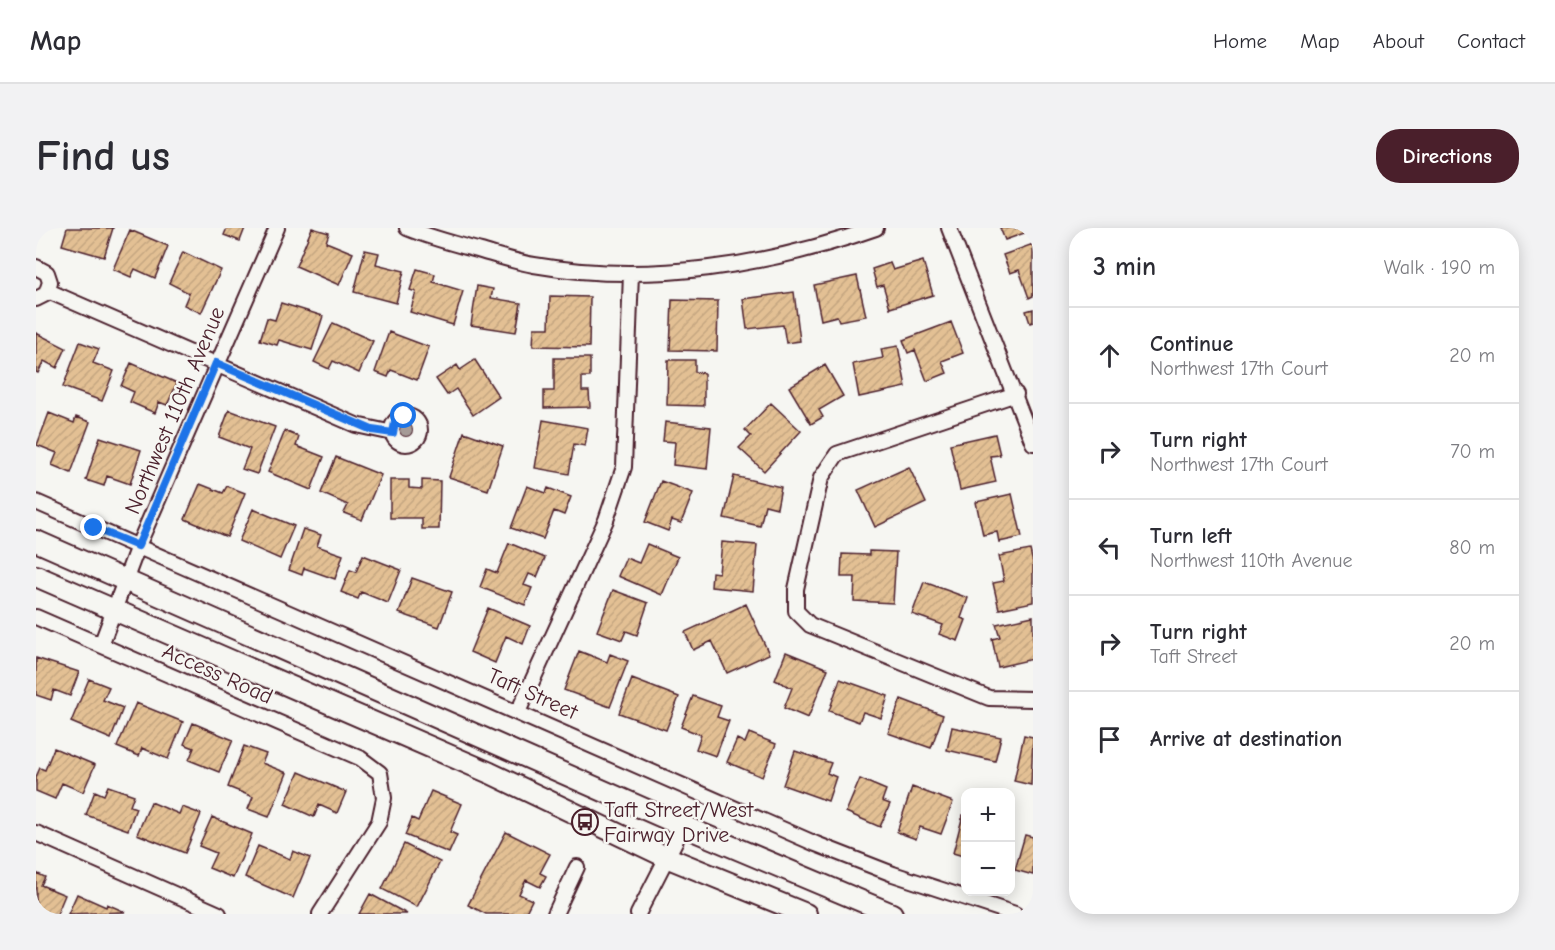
<!DOCTYPE html>
<html lang="en">
<head>
<meta charset="utf-8">
<style>
  :root { --surface:#fff; --page:#f2f2f3; --text:#2b2b33; --muted:#7c7c81; --line:#e1e1e2; --accent:#4a1f2b }
  body { margin:0; font-family:"Comic Neue",sans-serif; background:var(--page); color:var(--text) }
  .controls { position:absolute; right:18px; bottom:18px; display:grid; overflow:hidden; border-radius:12px; box-shadow:0 3px 15px #0003 }
  .controls button { width:54px; height:54px; display:grid; place-items:center; padding:0; border:0; border-bottom:2px solid var(--line); background:var(--surface); color:var(--text); font:30px sans-serif }
  .stop { position:absolute; width:18px; height:18px; margin:-14px; border:4px solid #1a73e8; border-radius:50%; background:#fff }
  .stop.end { background:#1a73e8; border-color:#fff; box-shadow:0 2px 6px #0008 }
  .list { margin:0; padding:0; list-style:none }
  h2 { display:flex; justify-content:space-between; align-items:center; height:78px; margin:0; padding:0 24px; font-size:26px }
  h2 small { font-size:20px; font-weight:400; color:var(--muted) }
  .list li { display:grid; grid-template-columns:39px 1fr auto; gap:18px; align-items:center; box-sizing:border-box; height:96px; padding:0 24px; border-top:2px solid var(--line) }
  .list b { display:block; font-size:22px; white-space:nowrap }
  .list p { margin:0; font-size:20px; white-space:nowrap; color:var(--muted) }
  .list em { font-size:20px; font-style:normal; color:var(--muted) }
  .icon { flex:none; width:33px; height:33px; fill:none; stroke:currentColor; stroke-width:2; stroke-linecap:round; stroke-linejoin:round }
  .map { position:relative; flex:none; width:997px; height:686px; overflow:hidden; border-radius:24px }
  header { display:flex; align-items:center; gap:36px; box-sizing:border-box; height:84px; padding:0 30px; background:var(--surface); border-bottom:2px solid var(--line) }
  header strong { font-size:28px }
  nav { display:flex; gap:33px; margin-inline-start:auto; font-size:21px }
  .intro { display:flex; align-items:center; justify-content:space-between; box-sizing:border-box; height:144px; padding:0 36px }
  h1 { margin:0; font-size:42px }
  .button { padding:15px 27px; border-radius:24px; background:var(--accent); color:#fff; font-size:21px; font-weight:700 }
  main { display:flex; gap:36px; padding:0 36px }
  aside { flex:1; background:var(--surface); border-radius:24px; box-shadow:0 3px 15px #0003 }
  .map>svg:first-child { display:block }
  .building { fill:url(#building-hatch); stroke:#4a1f2b; stroke-width:1.5 }
  .lines { fill:none; stroke-linecap:round; stroke-linejoin:round }
  .street-casing { stroke:#4a1f2b; stroke-width:18 }
  .secondary-casing { stroke:#4a1f2b; stroke-width:24 }
  .street { stroke:#f6f6f2; stroke-width:14 }
  .secondary { stroke:#f6f6f2; stroke-width:20 }
  .tree { fill:#a59b97 }
  .route { stroke:#1a73e8; stroke-width:8 }
  .labels { text-anchor:middle; stroke-width:5; stroke-linejoin:round; paint-order:stroke }
  .street-label { font-size:22px; fill:#4a1f2b; stroke:#f6f6f2 }
  .poi-label { font-size:22px; fill:#4a1f2b; stroke:#f6f6f2; text-anchor:start }
</style>
</head>
<body>
<header>
<strong>Map</strong>
<nav><a>Home</a><a>Map</a><a>About</a><a>Contact</a></nav>
</header>
<div class="intro"><h1>Find us</h1><a class="button">Directions</a></div>
<main>
<div class="map">
<svg width="997" height="686" viewBox="0 0 997 686">
  <defs>
    <pattern id="building-hatch" width="6" height="6" patternUnits="userSpaceOnUse" patternTransform="scale(1.5)"><rect width="6" height="6" fill="#e3c094"/><path d="M-1 1l2-2M0 6l6-6M5 7l2-2" fill="none" stroke="#c4a580"/></pattern>
  </defs>
  <rect width="100%" height="100%" fill="#f6f6f2"/>
  <filter id="ink" filterUnits="userSpaceOnUse"><feTurbulence type="fractalNoise" baseFrequency=".0167" numOctaves="2"/><feDisplacementMap in="SourceGraphic" scale="12" xChannelSelector="R" yChannelSelector="G"/><feConvolveMatrix kernelMatrix="1 2 1 2 8 2 1 2 1" color-interpolation-filters="sRGB"/></filter>
  <g filter="url(#ink)">
    <!-- building -->
    <path class="building" d="M31 0H77L68 29 26 17Z
      M191 0H209L204 13 188 7Z
      M276 0 293 5 290 14 317 25 303 57 260 38Z
      M964 0H997V2L969 12Z
      M94 2 132 18 119 50 99 41 95 49 77 41Z
      M997 16V68L993 70 983 42 974 45 967 27Z
      M329 22 343 25 340 36 368 43 360 75 318 64Z
      M147 24 185 42 165 85 148 77 153 65 133 55Z
      M887 33 897 67 854 80 847 57 841 59 836 41 854 35 857 42Z
      M381 41 399 46 397 54 427 63 417 97 374 84 380 64 374 62Z
      M821 48 830 88 803 93 801 88 785 92 778 57Z
      M441 58 457 61 455 70 485 75 480 104 435 97Z
      M758 64 764 113 750 115 747 97 711 101 707 71Z
      M514 68 554 69 553 119 497 118 498 100H513Z
      M636 72 682 73 681 123 634 122Z
      M245 75 287 88 276 122 243 112 241 117 224 112 231 90 239 92Z
      M997 81V94L994 95 990 83Z
      M915 94 927 125 906 133 911 145 891 153 879 122 872 125 867 112Z
      M297 95 337 113 323 145 297 133 293 141 278 134Z
      M353 104 393 119 381 152 355 142 352 149 339 144Z
      M0 105 30 120 21 140 8 133 2 145 0 144Z
      M44 114 63 121 57 135 78 143 66 173 27 159Z
      M862 118 870 159 823 169 817 136 847 130 845 121Z
      M518 130H554V149H546V163H553L554 179 508 180V163H518Z
      M439 132 463 169 437 187 420 161 411 167 400 151 421 137 424 142Z
      M632 132H659V144L668 145V178L631 177Z
      M95 135 141 155 131 177 123 174 119 185 94 174 98 164 85 158Z
      M789 137 807 168 783 182 787 189 775 196 753 159Z
      M735 175 765 203 728 243 703 220 715 208 709 202Z
      M193 182 239 199 221 246 206 241 214 221 183 209Z
      M13 185 38 195 40 189 54 194 35 245 16 237 21 225 1 217Z
      M507 192 552 200 549 218 538 216 533 246 499 240Z
      M629 194 675 199 671 241 637 237 639 214 627 213Z
      M249 203 263 209 260 218 288 229 275 262 232 244Z
      M428 204 467 218 452 262 413 249Z
      M959 206 964 227 954 228 960 254 924 262 914 216Z
      M64 209 105 222 94 256 71 248 68 258 50 252Z
      M300 229 345 247 326 292 308 285 312 277 285 265Z
      M873 239 890 275 839 299 822 262Z
      M698 248 745 259 741 280 729 277 724 298 688 290Z
      M354 252H373V260L386 261V252L404 253 403 301H386V290H354Z
      M625 253 657 265 645 295 636 292 632 303 609 294Z
      M164 256 187 265 191 258 209 265 191 309 149 291Z
      M491 258 510 265 512 260 535 269 528 287 518 283 507 311 475 300Z
      M976 266 986 309 963 314 961 304 947 307 940 274Z
      M217 281 258 298 244 331 203 313Z
      M267 301 285 307 281 318 307 327 299 351 268 340 266 347 253 342Z
      M686 314 721 317 717 363 675 359 676 344 683 345Z
      M473 315 509 330 501 349 493 346 488 357 496 360 489 377 444 359 451 341 461 345Z
      M611 316 642 329 626 367 582 348 590 330 603 335Z
      M994 322 997 335V374L963 381 957 355 968 353 963 328Z
      M833 323 860 324 857 375 818 373 819 349H805L806 326 833 327Z
      M327 327 365 342 352 375 325 364 322 371 305 364 314 342 320 344Z
      M376 350 416 364 403 399 363 385Z
      M888 354 932 370 925 390 930 392 922 413 903 406 907 397 876 386Z
      M577 362 612 375 601 407 590 403 586 412 561 403Z
      M710 376 733 426 691 445 676 413 657 422 649 404Z
      M452 380 494 398 487 416 470 408 459 435 434 424Z
      M997 388V431L962 439 956 411 964 409 960 396Z
      M543 423 571 434 574 426 592 433 574 479 528 462Z
      M750 424 792 441 772 490 748 480 756 460 739 452Z
      M0 430 43 444 34 468 18 462 15 472 0 467Z
      M53 451 73 459 67 472 87 480 75 511 35 494Z
      M596 451 643 469 630 502 583 485Z
      M804 451 852 468 845 490 827 484 823 494 793 483Z
      M657 468 685 478 681 489 693 493 680 528 660 521 665 507 645 499Z
      M865 471 907 487 895 520 852 505Z
      M100 475 147 494 132 531 106 520 103 528 81 519Z
      M157 495 197 512 183 544 153 532 158 520 148 516Z
      M916 499 965 509 959 533 911 522Z
      M713 505 740 516 726 549 691 534 701 511 709 515Z
      M988 507 997 509 995 557 978 553Z
      M208 518 230 526 226 535 251 545 233 589 212 581 217 569 192 559Z
      M18 520 59 537 47 564 26 555 19 571 0 563V549L4 540 9 542Z
      M759 523 795 535 791 545 800 549 792 573 747 557Z
      M263 544 310 564 301 585 283 577 278 589 249 576Z
      M824 551 850 562 846 573 854 576 844 599 810 584Z
      M72 558 98 567 94 578 100 580 92 602 50 587 59 563 68 567Z
      M876 559 917 574 905 606 884 599 880 611 861 604Z
      M395 563 426 576 414 604 421 607 413 625 369 607 376 590 382 593Z
      M115 574 143 586 146 579 165 586 149 625 101 606Z
      M927 587 930 588V629L917 625Z
      M176 589 216 606 197 650 173 640 180 625 163 618Z
      M470 604 514 626 504 645 510 648 504 659 490 652 483 666 496 672 489 686H450L432 677Z
      M989 607 997 609V647L979 642Z
      M368 616 404 634 381 679 346 661Z
      M222 618 254 631 257 623 274 630 257 670 209 649Z
      M0 645 9 649 5 657 29 667 21 686H0Z
      M41 666 70 679 71 676 89 684 32 686Z
      M334 666 371 686H323Z"/>
    <g class="lines">
      <defs>
        <path id="street" d="M371 0C395 10 419 16 445 23 462 28 480 34 498 37 612 57 732 38 840 0
          M913 0 997 215
          M0 39 11 45 14 54 10 66 0 71
          M12 63 320 197 357 205
          M980 166 801 226 785 250 760 361V383L774 397 953 470 997 471
          M356 202a14 14 0 1 1 28 0a14 14 0 1 1-28 0Z
          M0 274 780 616 857 646 979 686
          M0 389 324 530 344 545 348 570 343 594 284 686
          M65 417 102 318 241 0
          M482 484 570 292 588 239 595 45
          M0 605 183 686
          M519 686 541 639
          M602 686 647 598"/>
        <path id="secondary" d="M0 313 647 598 856 686
          M0 348 454 545 630 629 770 686"/>
      </defs>
      <!-- street casing -->
      <use href="#street" class="street-casing"/>
      <!-- secondary casing -->
      <use href="#secondary" class="secondary-casing"/>
      <!-- street -->
      <use href="#street" class="street"/>
      <!-- secondary -->
      <use href="#secondary" class="secondary"/>
    </g>
    <!-- trees -->
    <circle class="tree" cx="370" cy="202" r="6"/>
  </g>
  <g class="lines" filter="url(#ink)">
    <!-- route -->
    <path class="route" d="M58 300 102 318 180 135 336 202 357 205 359 194 368 188"/>
  </g>
  <!-- icons -->
  <defs>
    <symbol id="bus-ring" viewBox="-11 -11 22 22"><circle r="9.5" fill="#f6f6f2" stroke="#4a1f2b" stroke-width="1.5"/><path d="M-5-6H5V4H4V6H2V4H-2V6H-4V4H-5ZM-3.5-4V0h7V-4ZM-3.5 1.2v1.5H-2V1.2ZM2 1.2v1.5H3.5V1.2Z" fill="#4a1f2b"/></symbol>
  </defs>
  <g fill-rule="evenodd">
    <use href="#bus-ring" x="534" y="579" width="30" height="30"/>
  </g>
  <g class="labels">
    <!-- street labels -->
    <g class="street-label">
      <text transform="translate(138 182) rotate(-67)" y="8">Northwest 110th Avenue</text>
      <text transform="translate(182 445) rotate(24)" y="8">Access Road</text>
      <text transform="translate(497 465) rotate(24)" y="8">Taft Street</text>
    </g>
    <!-- poi labels -->
    <g class="poi-label">
      <text x="568" y="589">Taft Street/West<tspan x="568" dy="25">Fairway Drive</tspan></text>
    </g>
  </g>
</svg>
<div class="controls">
<button>+</button>
<button>−</button>
</div>
<div class="stop" style="left:368px;top:188px"></div>
<div class="stop end" style="left:58px;top:300px"></div>
</div>
<aside>
<h2>3 min<small>Walk · 190 m</small></h2>
<ul class="list">
<li><svg class="icon" aria-label="ahead" viewBox="0 0 24 24"><path d="M12 20V5M6 11l6-6 6 6"/></svg><div><b>Continue</b><p>Northwest 17th Court</p></div><em>20 m</em></li>
<li><svg class="icon" aria-label="right" viewBox="0 0 24 24"><path d="M7 20v-9h11M14 6l5 5-5 5"/></svg><div><b>Turn right</b><p>Northwest 17th Court</p></div><em>70 m</em></li>
<li><svg class="icon" aria-label="left" viewBox="0 0 24 24"><path d="M17 20v-9H6M10 6l-5 5 5 5"/></svg><div><b>Turn left</b><p>Northwest 110th Avenue</p></div><em>80 m</em></li>
<li><svg class="icon" aria-label="right" viewBox="0 0 24 24"><path d="M7 20v-9h11M14 6l5 5-5 5"/></svg><div><b>Turn right</b><p>Taft Street</p></div><em>20 m</em></li>
<li><svg class="icon" aria-label="arrive" viewBox="0 0 24 24"><path d="M6 21V4h12l-3 4 3 4H6"/></svg><div><b>Arrive at destination</b></div></li>
</ul>
</aside>
</main>
</body>
</html>
